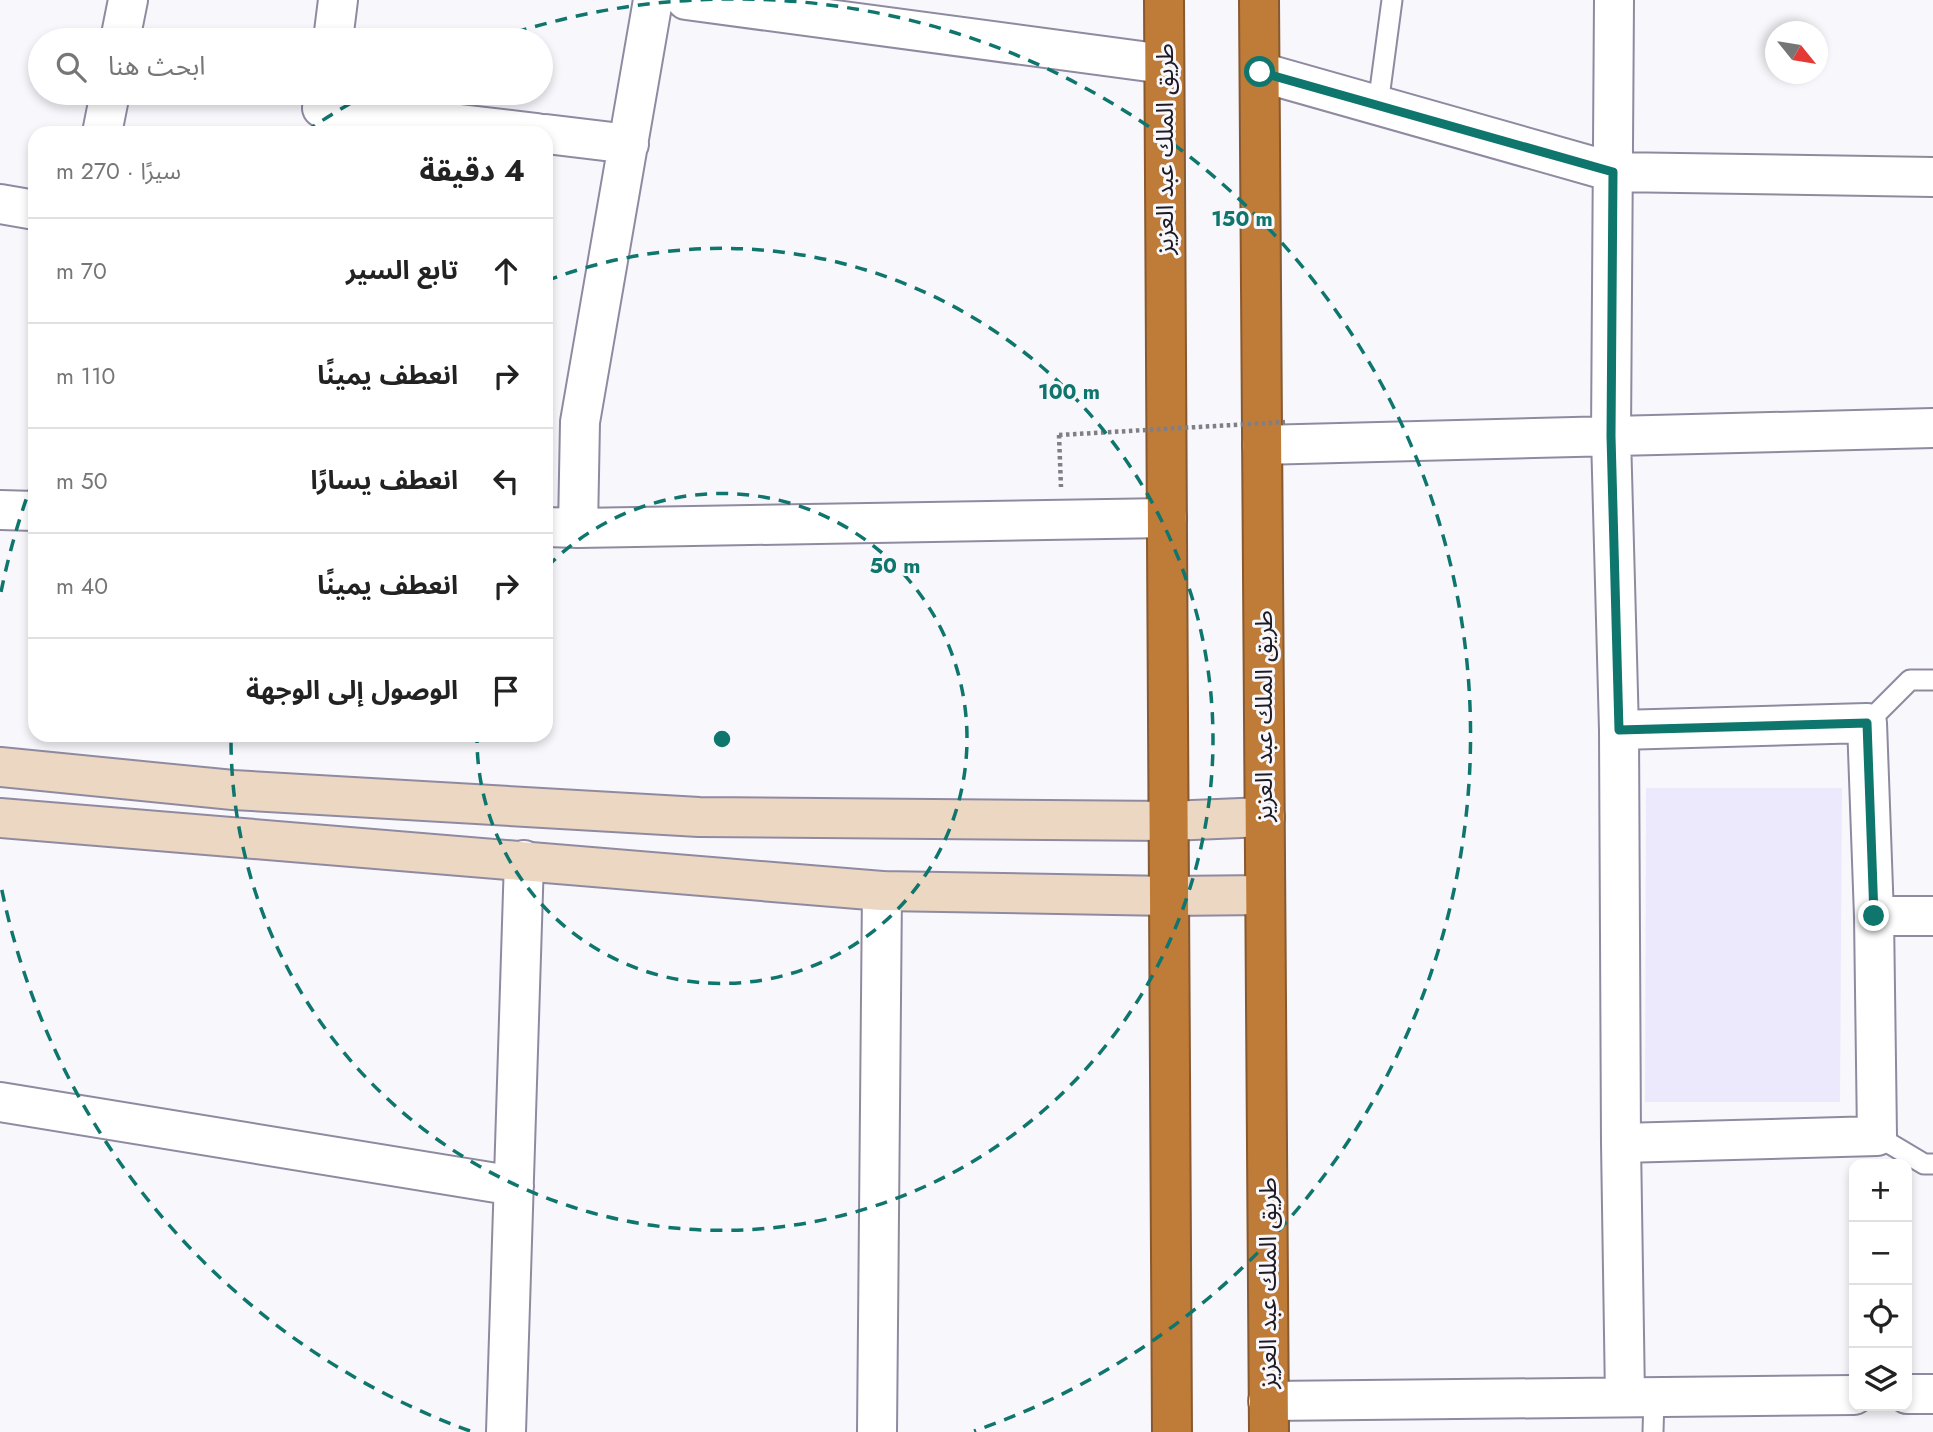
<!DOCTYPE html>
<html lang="ar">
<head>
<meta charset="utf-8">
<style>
  :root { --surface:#fff; --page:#f2f2f2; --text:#222; --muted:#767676; --line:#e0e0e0 }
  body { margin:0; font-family:Jost,"Noto Sans Arabic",sans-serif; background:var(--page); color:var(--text); direction:rtl }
  .controls { position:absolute; right:21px; bottom:21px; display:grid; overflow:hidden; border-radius:14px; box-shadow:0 4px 10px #0003 }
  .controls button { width:63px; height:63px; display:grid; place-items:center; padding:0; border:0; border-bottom:2px solid var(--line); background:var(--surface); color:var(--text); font:35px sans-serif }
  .compass { position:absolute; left:1765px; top:21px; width:63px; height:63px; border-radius:50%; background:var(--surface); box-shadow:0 4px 10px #0003; rotate:120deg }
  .stop { position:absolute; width:21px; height:21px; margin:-16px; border:5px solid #0f766e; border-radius:50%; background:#fff }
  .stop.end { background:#0f766e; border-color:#fff; box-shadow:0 2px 7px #0008 }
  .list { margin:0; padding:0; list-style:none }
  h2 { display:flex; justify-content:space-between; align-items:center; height:91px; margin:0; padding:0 28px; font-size:30px }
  h2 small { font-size:23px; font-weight:400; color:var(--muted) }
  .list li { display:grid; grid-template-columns:46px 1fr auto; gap:21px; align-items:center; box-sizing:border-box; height:105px; padding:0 28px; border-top:2px solid var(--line) }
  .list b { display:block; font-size:26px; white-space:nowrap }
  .list em { font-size:23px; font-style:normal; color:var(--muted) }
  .icon { flex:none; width:38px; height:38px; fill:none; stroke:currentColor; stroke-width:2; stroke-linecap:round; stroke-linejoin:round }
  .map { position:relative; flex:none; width:1933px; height:1432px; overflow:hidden; direction:ltr }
  .search { position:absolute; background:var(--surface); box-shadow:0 4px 10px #0003; left:28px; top:28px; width:525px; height:77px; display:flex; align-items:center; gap:18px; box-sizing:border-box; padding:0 24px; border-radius:38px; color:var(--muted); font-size:26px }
  .panel { position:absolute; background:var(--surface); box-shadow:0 4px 10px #0003; left:28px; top:126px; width:525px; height:616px; border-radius:21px; direction:rtl }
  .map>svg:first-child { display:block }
  .built { fill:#ede9fc }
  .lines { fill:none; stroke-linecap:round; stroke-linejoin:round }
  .lane-casing { stroke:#908aa1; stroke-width:23 }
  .street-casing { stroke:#908aa1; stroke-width:42 }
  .secondary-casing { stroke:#908aa1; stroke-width:42 }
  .highway-casing { stroke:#865931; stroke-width:42 }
  .path { stroke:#817f86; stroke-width:4.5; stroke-dasharray:3.5 3.5; stroke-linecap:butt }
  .lane { stroke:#fff; stroke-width:19 }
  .street { stroke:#fff; stroke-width:38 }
  .secondary { stroke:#ecd7c3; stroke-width:38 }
  .highway { stroke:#bf7b38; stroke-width:38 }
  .path-bridge { stroke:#817f86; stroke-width:4.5; stroke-dasharray:3.5 3.5; stroke-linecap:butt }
  .route { stroke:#0f766e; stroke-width:9 }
  .ring { fill:none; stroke:#0f766e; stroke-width:3.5; stroke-dasharray:12 9 }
  .labels { text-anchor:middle; stroke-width:6; stroke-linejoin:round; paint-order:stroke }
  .street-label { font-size:24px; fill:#1d1a23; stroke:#f8f7fc }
  .centre { fill:#0f766e; stroke:#f8f7fc; stroke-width:3.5 }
  .ring-label { font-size:21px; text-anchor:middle; font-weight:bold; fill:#0f766e; stroke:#f8f7fc; stroke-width:6; stroke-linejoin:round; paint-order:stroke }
</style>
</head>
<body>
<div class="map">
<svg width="1933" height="1432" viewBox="0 0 1933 1432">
  <rect width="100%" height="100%" fill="#f8f7fc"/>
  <!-- built -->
  <path class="built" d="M1646 788H1842L1840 1102H1645Z"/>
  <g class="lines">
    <defs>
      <path id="lane" d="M1378 105 1392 0
        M1867 723 1910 680H1933
        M1877 1136 1924 1164H1933
        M1653 1432 1654 1397"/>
      <path id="street" d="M686 0 1164 64
        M1614 0 1611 436 1619 730 1621 1143 1625 1397
        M120 40 128 0
        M333 40 338 0
        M1260 72 1613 172 1933 177
        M322 108 537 133
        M102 133 110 93
        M546 134 629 144
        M0 204 35 210
        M1262 445 1933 428
        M0 510 35 511
        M546 527 578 528 1167 518
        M578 528 580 422 653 0
        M1619 730 1867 723 1874 916 1877 1136 1621 1143
        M1874 916H1933
        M0 1102 514 1186
        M1907 1394H1933
        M1268 1401 1854 1395
        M506 1432 524 860
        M877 1432 882 891"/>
      <path id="secondary" d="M0 767 233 790 699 817 1169 821 1265 817
        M0 818 882 891 1169 896 1265 895"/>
      <path id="highway" d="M1164 0 1172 1432
        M1259 0 1269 1432"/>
    </defs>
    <!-- lane casing -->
    <use href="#lane" class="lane-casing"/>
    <!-- street casing -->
    <use href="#street" class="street-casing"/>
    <!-- secondary casing -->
    <use href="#secondary" class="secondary-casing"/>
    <!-- highway casing -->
    <use href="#highway" class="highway-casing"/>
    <!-- path -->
    <path class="path" d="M1059 435 1061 487"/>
    <!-- lane -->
    <use href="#lane" class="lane"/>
    <!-- street -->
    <use href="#street" class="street"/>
    <!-- secondary -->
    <use href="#secondary" class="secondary"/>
    <!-- highway -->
    <use href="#highway" class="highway"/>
    <!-- path-bridge -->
    <path class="path-bridge" d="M1059 435 1285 422"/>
  </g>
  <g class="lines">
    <!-- route -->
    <path class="route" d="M1260 72 1613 172 1611 436 1619 730 1867 723 1874 916"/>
  </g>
  <!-- distance rings -->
  <g class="ring">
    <path d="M547 567A245 245 0 1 1 477 737"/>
    <path d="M546 281A491 491 0 1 1 231 739"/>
    <path d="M470 1431A736 736 0 0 1 1 886M1 592A736 736 0 0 1 35 475M305 132A736 736 0 0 1 365 95M495 39A736 736 0 0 1 974 1431"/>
  </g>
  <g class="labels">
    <!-- street labels -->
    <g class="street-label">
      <text transform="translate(1165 149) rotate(-90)" y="8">طريق الملك عبد العزيز</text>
      <text transform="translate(1264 716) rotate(-90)" y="8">طريق الملك عبد العزيز</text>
      <text transform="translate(1268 1283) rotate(-90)" y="8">طريق الملك عبد العزيز</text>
    </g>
  </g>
  <circle cx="722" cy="739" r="10" class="centre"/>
  <g class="ring-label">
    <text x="1242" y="226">150 m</text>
    <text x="1069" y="399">100 m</text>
    <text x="895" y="573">50 m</text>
  </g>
</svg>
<div class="controls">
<button>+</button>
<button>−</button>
<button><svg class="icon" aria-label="locate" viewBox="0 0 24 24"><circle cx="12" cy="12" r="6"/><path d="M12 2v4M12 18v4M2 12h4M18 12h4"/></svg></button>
<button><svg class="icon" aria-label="layers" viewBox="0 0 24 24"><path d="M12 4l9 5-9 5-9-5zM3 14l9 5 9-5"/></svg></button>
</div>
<svg class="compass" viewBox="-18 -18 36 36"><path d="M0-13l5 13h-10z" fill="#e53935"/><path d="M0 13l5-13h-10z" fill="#767676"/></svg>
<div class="stop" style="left:1260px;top:72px"></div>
<div class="stop end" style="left:1874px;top:916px"></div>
<div class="search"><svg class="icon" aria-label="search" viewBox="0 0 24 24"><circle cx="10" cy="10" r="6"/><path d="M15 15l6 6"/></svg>ابحث هنا</div>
<section class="panel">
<h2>4 دقيقة<small>سيرًا · 270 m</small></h2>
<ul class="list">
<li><svg class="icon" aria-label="ahead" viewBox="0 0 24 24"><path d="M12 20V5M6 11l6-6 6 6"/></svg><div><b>تابع السير</b></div><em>70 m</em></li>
<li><svg class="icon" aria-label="right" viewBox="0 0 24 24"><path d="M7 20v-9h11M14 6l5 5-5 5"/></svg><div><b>انعطف يمينًا</b></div><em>110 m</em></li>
<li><svg class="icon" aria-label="left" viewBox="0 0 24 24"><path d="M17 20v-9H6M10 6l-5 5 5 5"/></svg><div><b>انعطف يسارًا</b></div><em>50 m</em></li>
<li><svg class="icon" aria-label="right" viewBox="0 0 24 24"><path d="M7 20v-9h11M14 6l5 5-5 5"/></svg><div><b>انعطف يمينًا</b></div><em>40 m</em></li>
<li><svg class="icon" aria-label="arrive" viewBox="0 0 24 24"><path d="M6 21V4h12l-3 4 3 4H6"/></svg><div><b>الوصول إلى الوجهة</b></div></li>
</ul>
</section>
</div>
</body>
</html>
